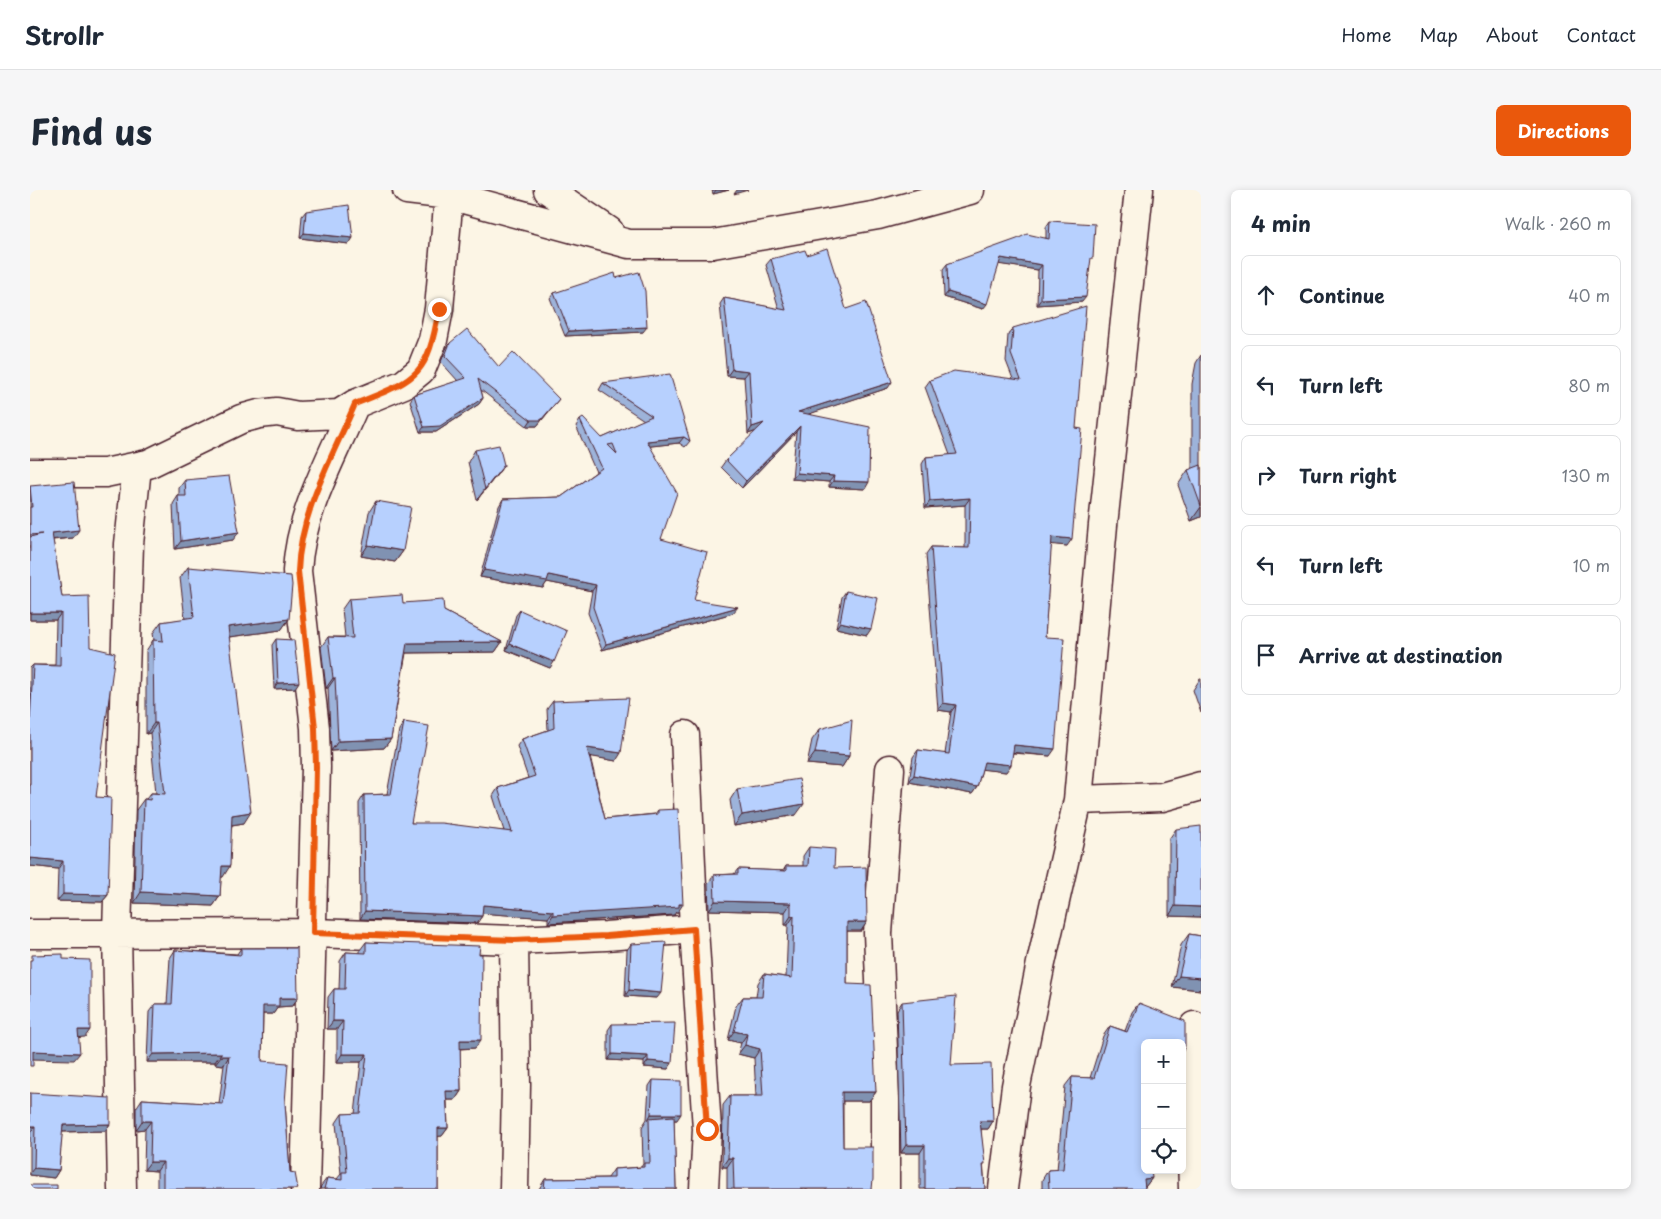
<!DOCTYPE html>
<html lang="en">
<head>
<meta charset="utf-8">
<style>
  :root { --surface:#fff; --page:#f6f6f7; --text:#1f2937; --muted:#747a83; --line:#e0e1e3; --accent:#ea580c }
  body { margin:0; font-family:"Playpen Sans",sans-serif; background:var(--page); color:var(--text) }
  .controls { position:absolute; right:15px; bottom:15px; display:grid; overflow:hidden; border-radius:8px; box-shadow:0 2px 8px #0003 }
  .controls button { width:45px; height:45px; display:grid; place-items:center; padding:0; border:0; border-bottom:1px solid var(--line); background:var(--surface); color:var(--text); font:25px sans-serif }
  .stop { position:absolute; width:15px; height:15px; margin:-11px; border:4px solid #ea580c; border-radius:50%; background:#fff }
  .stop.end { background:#ea580c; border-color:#fff; box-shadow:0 1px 5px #0008 }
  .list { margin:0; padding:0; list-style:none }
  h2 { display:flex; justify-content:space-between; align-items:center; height:65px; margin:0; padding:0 20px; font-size:21px }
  h2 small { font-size:16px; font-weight:400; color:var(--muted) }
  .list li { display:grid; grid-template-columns:32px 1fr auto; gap:15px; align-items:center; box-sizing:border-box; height:80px; margin:0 10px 10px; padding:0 10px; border:1px solid var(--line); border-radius:8px }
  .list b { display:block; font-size:19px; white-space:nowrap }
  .list em { font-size:16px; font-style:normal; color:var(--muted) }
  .icon { flex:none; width:28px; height:28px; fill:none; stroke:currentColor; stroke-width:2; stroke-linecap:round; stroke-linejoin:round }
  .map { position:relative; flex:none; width:1171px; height:999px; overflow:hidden; border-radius:8px }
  header { display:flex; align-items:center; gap:30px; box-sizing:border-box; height:70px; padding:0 25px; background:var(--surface); border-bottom:1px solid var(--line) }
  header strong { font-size:24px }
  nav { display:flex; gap:28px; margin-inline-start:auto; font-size:18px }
  .intro { display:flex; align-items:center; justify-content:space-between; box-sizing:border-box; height:120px; padding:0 30px }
  h1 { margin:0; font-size:35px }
  .button { padding:12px 22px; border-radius:8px; background:var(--accent); color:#fff; font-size:18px; font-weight:700 }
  main { display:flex; gap:30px; padding:0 30px }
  aside { flex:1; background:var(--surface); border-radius:8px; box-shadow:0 2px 8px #0003 }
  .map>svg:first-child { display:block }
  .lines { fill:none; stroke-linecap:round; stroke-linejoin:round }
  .minor-casing { stroke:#4a1f2b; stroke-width:31 }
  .minor { stroke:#fcf5e5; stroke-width:28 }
  .wall { fill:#9db3da; stroke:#4a1f2b }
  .shaded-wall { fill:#8092b2; stroke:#4a1f2b }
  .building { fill:#b7d0fe; stroke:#4a1f2b; fill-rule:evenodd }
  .route { stroke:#ea580c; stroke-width:6 }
</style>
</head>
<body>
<header>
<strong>Strollr</strong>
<nav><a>Home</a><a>Map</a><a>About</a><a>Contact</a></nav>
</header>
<div class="intro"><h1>Find us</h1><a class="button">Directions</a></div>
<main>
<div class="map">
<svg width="1171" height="999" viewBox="0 0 1171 999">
  <rect width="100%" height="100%" fill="#fcf5e5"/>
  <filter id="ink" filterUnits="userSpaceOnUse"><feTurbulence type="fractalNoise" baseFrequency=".02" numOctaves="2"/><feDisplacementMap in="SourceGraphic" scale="10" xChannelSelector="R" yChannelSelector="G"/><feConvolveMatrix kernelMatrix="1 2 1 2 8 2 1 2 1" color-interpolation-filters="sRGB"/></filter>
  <g filter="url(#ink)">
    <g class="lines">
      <defs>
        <path id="minor" d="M377 0 419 5 599 54H683L848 25 940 0
          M518 0 579 41
          M0 283H75L118 274 211 229 229 224 247 222 268 226 309 224 325 214 374 194 391 180 403 150 409 119 419 5
          M655 545 664 739 677 939 674 999
          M1048 610 1132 607 1171 596
          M0 744 283 743 484 750 576 746 664 739
          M484 750 486 895 484 999
          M92 999 87 742 99 354 107 277
          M275 999 286 577 285 538 267 381C270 322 302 268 325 214
          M855 999V907L848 743 860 579
          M973 999 986 896 1011 773 1048 610 1073 335 1109 0
          M1163 999 1160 904 1164 871V836"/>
      </defs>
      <!-- minor casing -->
      <use href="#minor" class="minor-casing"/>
      <!-- minor -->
      <use href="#minor" class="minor"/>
    </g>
    <!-- wall -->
    <path class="wall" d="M682 0H699L683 4Z
      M276 21 319 54 270 48 272 26Z
      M1020 31 1060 71 1052 112 1007 115 1008 80 969 74 953 119 914 107 913 79 917 74 1016 48V37Z
      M777 65 816 119 858 198 778 224 835 299 799 297V292L762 289 766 242 712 298 691 277 696 270 727 241 718 244 714 187 697 186 690 114 694 108 749 119 736 75 741 69Z
      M586 88 613 142 535 146 520 108 524 103Z
      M983 138 1046 238 1037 356 1021 354 1015 447 1020 566 983 563 976 582 952 579 947 597 942 604 879 592 883 567 888 560 915 564 921 522 908 520 896 364 901 357 935 358V315L895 318 892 274 896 267 920 265 895 197 900 190 983 189 976 171 978 145Z
      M420 153 469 177 525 214 507 236H497L451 200 453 208 449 214 406 242H390L380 211 384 205 428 191 411 172 416 159Z
      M1171 165V327L1161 331 1148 295 1158 280 1162 279V194L1166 173Z
      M573 193 660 251 655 257 649 253 620 256 631 349 664 410 703 423 572 460 558 423 562 401 517 392 513 398 450 387 469 316 473 309 531 307 566 282 546 236 550 230 572 248 614 230 569 200Z
      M445 260 474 275 466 286 447 310 438 272Z
      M155 290 203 350 145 359 143 314 148 306H149V298Z
      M0 296 43 348 23 350 32 407 60 457 66 607 78 705 72 712 27 711 28 679 0 676V478L3 475H25L26 430H0Z
      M346 311 373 361 365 372 331 366 339 322Z
      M158 377 259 429 251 440 199 447 214 633 202 635 193 687H191L190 706 183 716 104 713 106 620 114 609H116L121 603H126L120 543 116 544V461L123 450H124L123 443 131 432 155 429 150 388Z
      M816 401 837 445 806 438 812 407Z
      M319 409 373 413 414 421 472 452 465 462 376 463 361 549 354 558 301 561 298 498H296L291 457 298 447H315L312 419Z
      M490 420 520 478 476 460 486 425Z
      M246 449 265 498 244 499 242 455Z
      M1170 489H1171V523L1163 500Z
      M523 511 586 571 560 566 575 629 625 624 628 620 648 722H646L644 725 518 733V728L452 723V726L447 733 330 729 329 613 334 605 357 604 369 540 374 532 381 633 474 641 463 606 468 598 498 588 487 556 492 549 518 540 517 519Z
      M790 539 819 566 812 577 777 574 782 550Z
      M707 599 766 625 704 636 700 610Z
      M1146 639 1171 727 1139 726V649Z
      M779 657 804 678 837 732 831 741H817V794L846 902 839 911H813V957L842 999H697V977H692L693 915 700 906H726L724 868 708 864 711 853 698 850 706 816 713 807H726L728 793 734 784 756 787 758 735H755V722L679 720 678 694 684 685 704 684 708 679 753 681 756 676H773V666Z
      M1159 744 1171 746V800L1142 797 1151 755Z
      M336 752 449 764 445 858 430 859 431 901 425 910H417L418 938 412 946H408V999H290L291 996 297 988 307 989 311 984 306 933 312 924H325L331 872H307V839H297L298 807 304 799H309L310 771 316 762 330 763V760Z
      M601 754 627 808 595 806 597 760Z
      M211 758 268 808 262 816 248 817 243 824H233L232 871 255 913 260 982 268 999H127V981L114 980 115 939 106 940V918L112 909 189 914 194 875 185 874V872H117L119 822 125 814H137L140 768 145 760 207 764Z
      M872 812 921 875 963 931 958 939H951L955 999H890V963H871L867 820Z
      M1109 813 1115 853V980L1122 988 1115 997H1114L1115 999H1012V990L1018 980H1027L1035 896 1042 887 1060 888 1073 846 1080 836 1095 841 1102 822Z
      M582 834 642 873 638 879 614 877V872L578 870V840Z
      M623 890 647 930H644L646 999H509L515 989 578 988 584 979 611 977 613 974 612 937 617 929 619 896Z
      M0 903 80 934 75 941 32 942 29 980 24 988 0 985Z"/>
    <!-- shaded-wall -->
    <path class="shaded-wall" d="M686 0H699L683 4Z
      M707 0H718L704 4Z
      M274 43 323 48 319 54 270 48Z
      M971 68 1012 75 1008 80 967 74Z
      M918 102 957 114 953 119 914 107Z
      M1056 107 1052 112 1007 115 1011 109Z
      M617 137 613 142 535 146 539 141Z
      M702 179 719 181 714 187 697 186Z
      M862 192 858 198 764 229 768 222Z
      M453 208 449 214 406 242H390L394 237Z
      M529 209 507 236H497L501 230Z
      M734 233 730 240 718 244 722 237Z
      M770 236 766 242 712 298 716 291Z
      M654 247 649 253 613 257 617 251Z
      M474 275 466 286 447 310 455 299Z
      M767 283 804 286 799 292 762 289Z
      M803 291 839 292 835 299 799 297Z
      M940 308 935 315 895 318 900 311Z
      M1171 317V327L1161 331Z
      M49 340 43 348 17 350 22 343Z
      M209 342 203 350 145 359 151 351Z
      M1022 347 1042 349 1037 356 1017 354Z
      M338 355 373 361 365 372 331 366Z
      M454 380 519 385 566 395 562 401 517 392 513 398 450 387Z
      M708 417 703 423 572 460 576 454Z
      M0 423H31L26 430H0Z
      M259 429 251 440 191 448 198 437Z
      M810 432 841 439 837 445 806 438Z
      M472 452 465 462 371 463 377 453Z
      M480 454 524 472 520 478 476 460Z
      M303 488H305L298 498H296Z
      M269 492 265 498 244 499 248 493Z
      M913 513 926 515 921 522 908 520Z
      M124 533H127L120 543 116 544Z
      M361 549 354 558 301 561 308 551Z
      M984 555 1025 559 1020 566 979 562Z
      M557 558 591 563 586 571 552 565Z
      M785 563 819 566 812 577 777 574Z
      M954 572 981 575 976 582 949 579Z
      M884 585 947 597 942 604 879 592Z
      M774 614 766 625 704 636 712 625Z
      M221 622 214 633 195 636 202 625Z
      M0 668 33 671 28 679 0 676Z
      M192 676H200L193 687H184Z
      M111 702 190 706 183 716 104 713Z
      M33 704 78 705 72 712 27 711Z
      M685 711 761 713 755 722 679 720Z
      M653 714 648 722H646L644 725 518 733 523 725Z
      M453 715 523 721 518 728 448 723Z
      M1145 716 1171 717V727L1139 726Z
      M335 721 452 726 447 733 330 729Z
      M761 726H764L758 735H755Z
      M817 732H837L831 741H811Z
      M1149 786 1171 788V800L1142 797Z
      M599 800 631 803 627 808 595 806Z
      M249 808H268L262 816 248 817 243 824H227L233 816Z
      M303 831H313L307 839H297Z
      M48 840H60L55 847 43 848Z
      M704 841 717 844 711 853 698 850Z
      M430 850H451L445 858 424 859Z
      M715 855 730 859 724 868 708 864Z
      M3 861 50 863 44 870 0 869Z
      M191 863 185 872H117L123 864Z
      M312 864H337L331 872H307Z
      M582 864 618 866 614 872 578 870Z
      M191 866H199L194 875 185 874Z
      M618 871 642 873 638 879 614 877Z
      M416 901H431L425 910H410Z
      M812 902H846L839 911H806Z
      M621 924H651L647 930H619V928Z
      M112 931H121L115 939 106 940Z
      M950 931H963L958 939H945Z
      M80 934 75 941 28 942 33 935Z
      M0 936H5L0 943Z
      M408 938H418L412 946 403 947Z
      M876 955H895L890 963H871Z
      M698 968H703L697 977H692Z
      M120 972H133L127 981 114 980Z
      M4 978 29 980 24 988 0 985V983Z
      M1122 988 1115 997 1107 999 1114 989Z"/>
    <!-- building -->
    <path class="building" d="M319 15 323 48 274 43 276 21Z
      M1020 31 1065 34 1063 68H1061L1056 107 1011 109 1012 75 971 68 957 114 918 102 917 74 987 49 997 44 1019 49Z
      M797 58 816 119 836 112 862 192 768 222 840 237 839 292 803 291 804 286 767 283 770 236 716 291 696 270 734 233 722 237 719 181 702 179 694 108 756 120 741 69 775 60 777 65Z
      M609 82 615 101 617 137 539 141 524 103 585 83 586 88Z
      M1056 116 1046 238 1052 239 1042 349 1022 347 1015 447 1034 448 1025 559 984 555 981 575 954 572 947 597 884 585 888 560 919 564 926 515 913 513 901 357 939 358 940 308 900 311 896 267 927 264 900 190 924 181 991 190 981 164 983 138Z
      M437 139 469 177 483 162 529 209 511 230H501L448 189 453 208 410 236 394 237 384 205 436 188 415 166 420 153Z
      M640 184 660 251 654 247 617 251 647 303 631 349 677 362 664 410 708 417 576 454 563 417 566 395 519 385 517 391 454 380 473 309 531 307 572 278 550 230 553 228 572 248 622 226 573 193ZM583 254 587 264 578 255Z
      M469 255 474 275 455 299 445 260Z
      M1171 275V316L1158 280Z
      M199 286 209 342 151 351 148 306H156L155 290Z
      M44 292 49 340 22 343 32 407 59 406 60 457 85 463 66 607 81 608 78 705 33 704V671L0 668V533L3 475 30 476 31 423H0V347L12 344 0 345V317H2L0 296Z
      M346 311 381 317 373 361 338 355Z
      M158 377 261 386 262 395 259 429 198 437 221 622 202 625 200 676H192L190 706 111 702 114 609 120 610 121 603 135 604 127 533H124L123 450 133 451 131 432 164 427Z
      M816 401 848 408 841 439 810 432Z
      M372 405 373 413 413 410 414 421 472 452 377 453 361 549 308 551 305 488H303L298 447 323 448 319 409Z
      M490 420 537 441 524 472 480 454Z
      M246 449 264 450 269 492 248 493Z
      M599 508 591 563 557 558 575 629 628 624V620L648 619 653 714H649V717L523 725V721L453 715 452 726 335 721 334 605 361 604 374 532 399 536 381 633H411L482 642 468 598 505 586 492 549 524 538 523 511Z
      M822 530 819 566 785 563 790 539Z
      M769 589 774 614 712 625 707 599Z
      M1171 636V717L1145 716 1146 639Z
      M779 657 805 659 804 678 836 677 837 732H817V794L841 795 846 902H812L813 957H843V989L842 999H704L703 968H698L700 906H733L730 859 715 855 717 844 704 841 713 807H732L734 784 762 788 764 726H761V713L685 711 684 685 708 684V679L756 681V676H778Z
      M1159 744 1171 746V788L1149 786Z
      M336 752 450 756 449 764H452L451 850H430L431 901H416L418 938H408V999H294L297 988 312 990V982H317L312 924 330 923 337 864H312L313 831H303L304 799H315L316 762 336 763Z
      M636 752 631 803 599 800 601 754Z
      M211 758H267L268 808H249V816H233L232 871 258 873 255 913 260 982 265 983 268 999H133V972H120L121 931H112V909L193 914 199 866H191V863L123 864 125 814H142L145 760 211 765Z
      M33 764V769L60 770V840H48L50 863 3 861V876H0V770H2V765Z
      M926 806 921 875 961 874 963 931H950L955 974H953L955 999H895V955H876L872 812Z
      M1109 813 1155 831V856L1152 863V853H1115V980H1121L1122 988 1114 989 1115 999H1019L1018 980 1033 979 1042 887 1064 888 1080 836 1097 842Z
      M645 833 642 873 618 871V866L582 864V834Z
      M623 890 651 891V924H621Z
      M0 903 80 908V934L33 935 29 980 4 978 5 936H0Z
      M644 926 646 999H514L515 989 584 988V979L614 977V973H620L619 928Z
      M0 995H27V999H0Z"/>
  </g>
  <g class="lines" filter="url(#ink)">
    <!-- route -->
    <path class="route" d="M409 119C397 188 387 189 325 214 302 268 270 322 268 381L285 538 286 577 283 743 484 750 576 746 664 739 677 939"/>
  </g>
</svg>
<div class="controls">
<button>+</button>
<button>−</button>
<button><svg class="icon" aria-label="locate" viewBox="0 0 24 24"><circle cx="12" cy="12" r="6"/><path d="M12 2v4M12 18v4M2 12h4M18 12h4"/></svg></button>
</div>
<div class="stop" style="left:677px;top:939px"></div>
<div class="stop end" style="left:409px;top:119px"></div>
</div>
<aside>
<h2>4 min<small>Walk · 260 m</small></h2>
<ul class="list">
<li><svg class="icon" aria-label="ahead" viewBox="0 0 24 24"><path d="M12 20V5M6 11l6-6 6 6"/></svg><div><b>Continue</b></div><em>40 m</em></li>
<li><svg class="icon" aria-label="left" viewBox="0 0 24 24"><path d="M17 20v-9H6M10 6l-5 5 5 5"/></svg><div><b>Turn left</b></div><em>80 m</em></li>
<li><svg class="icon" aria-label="right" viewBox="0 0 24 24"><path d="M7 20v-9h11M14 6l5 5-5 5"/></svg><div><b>Turn right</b></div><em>130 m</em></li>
<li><svg class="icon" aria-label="left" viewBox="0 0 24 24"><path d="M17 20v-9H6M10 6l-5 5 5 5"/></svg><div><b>Turn left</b></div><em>10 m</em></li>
<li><svg class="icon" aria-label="arrive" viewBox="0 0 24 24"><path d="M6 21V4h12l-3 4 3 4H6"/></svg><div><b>Arrive at destination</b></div></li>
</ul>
</aside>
</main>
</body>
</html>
